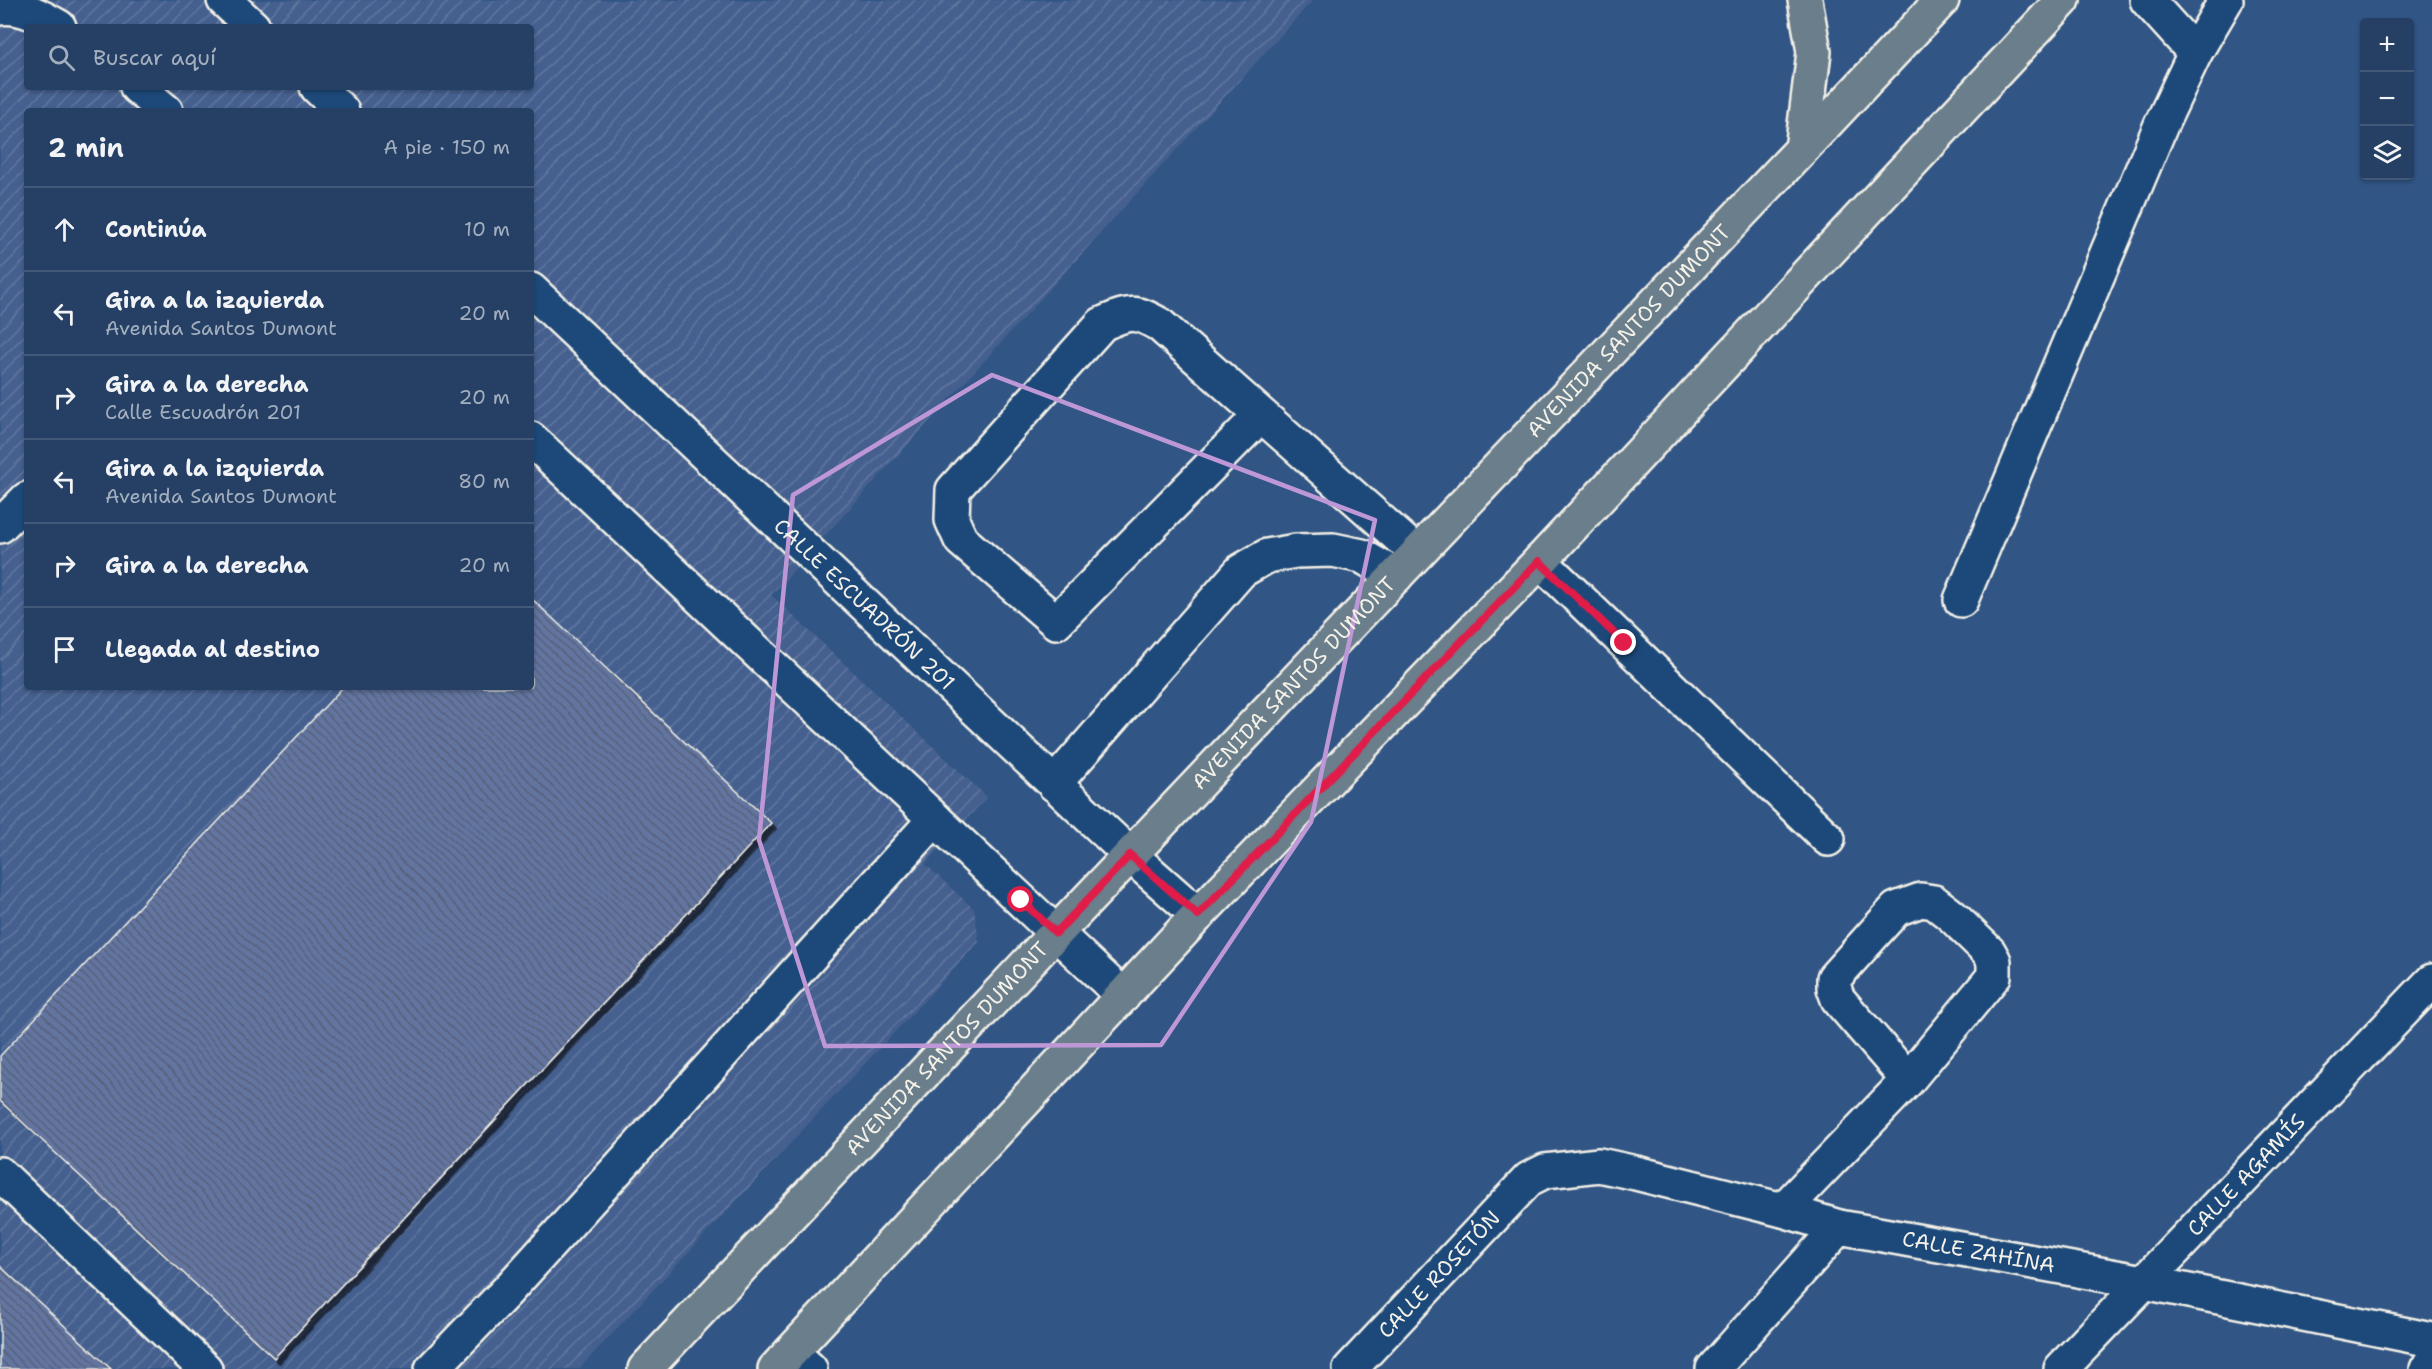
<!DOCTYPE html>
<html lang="es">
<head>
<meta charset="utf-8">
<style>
  :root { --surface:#254064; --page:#314b6d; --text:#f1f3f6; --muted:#a3afbf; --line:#425978 }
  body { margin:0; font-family:"Shantell Sans",sans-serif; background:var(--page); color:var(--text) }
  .controls { position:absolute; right:18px; top:18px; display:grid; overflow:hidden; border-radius:6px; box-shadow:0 2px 4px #0004 }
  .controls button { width:54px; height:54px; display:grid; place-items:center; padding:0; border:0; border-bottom:2px solid var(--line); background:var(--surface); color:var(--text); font:30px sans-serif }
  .stop { position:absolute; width:18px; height:18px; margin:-14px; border:4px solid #e11d48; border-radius:50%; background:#fff }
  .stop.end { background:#e11d48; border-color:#fff; box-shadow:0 2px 6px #0008 }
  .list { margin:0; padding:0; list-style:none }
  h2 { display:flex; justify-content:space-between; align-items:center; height:78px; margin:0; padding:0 24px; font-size:26px }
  h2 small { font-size:20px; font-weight:400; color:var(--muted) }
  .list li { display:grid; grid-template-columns:39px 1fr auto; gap:18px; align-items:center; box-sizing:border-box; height:84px; padding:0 24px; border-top:2px solid var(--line) }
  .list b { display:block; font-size:22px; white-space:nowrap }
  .list p { margin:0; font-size:20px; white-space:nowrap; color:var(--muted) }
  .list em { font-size:20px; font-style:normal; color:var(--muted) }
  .icon { flex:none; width:33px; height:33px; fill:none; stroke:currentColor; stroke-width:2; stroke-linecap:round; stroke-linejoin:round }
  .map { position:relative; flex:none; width:2432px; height:1369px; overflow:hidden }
  .search { position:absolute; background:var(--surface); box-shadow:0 2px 4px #0004; left:24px; top:24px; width:510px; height:66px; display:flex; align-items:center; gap:15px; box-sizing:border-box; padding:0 21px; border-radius:6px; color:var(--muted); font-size:22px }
  .panel { position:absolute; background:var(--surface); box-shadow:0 2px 4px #0004; left:24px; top:108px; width:510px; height:582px; border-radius:6px }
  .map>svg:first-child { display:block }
  .industrial { fill:url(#industrial-furrows); fill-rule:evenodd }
  .building { fill:url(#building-back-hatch); stroke:#f4f1e8; stroke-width:1.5; filter:url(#shadow) }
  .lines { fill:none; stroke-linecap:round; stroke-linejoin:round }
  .minor-casing { stroke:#f4f1e8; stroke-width:38 }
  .major-casing { stroke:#f4f1e8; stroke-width:38 }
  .minor { stroke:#1f4a7a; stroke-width:33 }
  .major { stroke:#6b7e8b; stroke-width:33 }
  .route { stroke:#e11d48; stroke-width:8 }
  .marked { fill:none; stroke:#be98d6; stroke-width:4.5; stroke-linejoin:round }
  .labels { text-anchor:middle; stroke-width:6; stroke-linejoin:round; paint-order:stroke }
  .street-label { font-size:21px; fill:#f4f1e8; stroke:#1f4a7a }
</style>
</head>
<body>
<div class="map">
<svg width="2432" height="1369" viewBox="0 0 2432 1369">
  <defs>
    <pattern id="industrial-furrows" width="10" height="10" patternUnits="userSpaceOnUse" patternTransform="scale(1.5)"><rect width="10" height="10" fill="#44618f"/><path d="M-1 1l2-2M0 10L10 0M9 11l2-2" fill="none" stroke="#60789f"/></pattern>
    <pattern id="building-back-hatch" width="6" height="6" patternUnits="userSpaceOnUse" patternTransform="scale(1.5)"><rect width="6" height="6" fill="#6274a1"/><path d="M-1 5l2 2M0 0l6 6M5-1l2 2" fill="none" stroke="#576078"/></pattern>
    <filter id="shadow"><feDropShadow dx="5.5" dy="5.5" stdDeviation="0" flood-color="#0009"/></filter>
  </defs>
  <rect width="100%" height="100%" fill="#315585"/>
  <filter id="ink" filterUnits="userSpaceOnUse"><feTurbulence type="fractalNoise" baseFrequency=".0167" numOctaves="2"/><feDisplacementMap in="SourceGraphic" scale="12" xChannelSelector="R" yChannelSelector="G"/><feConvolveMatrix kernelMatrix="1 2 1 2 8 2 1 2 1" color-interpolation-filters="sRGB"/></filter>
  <g filter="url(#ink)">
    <!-- industrial -->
    <path class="industrial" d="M0 0H1313L771 595 987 797 925 864 974 909 979 942 579 1369H0ZM27 27H531V87H27ZM27 111H531V687H27Z"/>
    <!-- building -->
    <path class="building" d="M531 598 771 823 274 1358 0 1101V1056L343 687H531Z
      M0 1266 111 1369H0Z"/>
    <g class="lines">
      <defs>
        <g id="minor">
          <path d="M224 0 253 27"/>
          <path d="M2147 0 2195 53"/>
          <path d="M0 8C21 5 42 17 59 27"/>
          <path d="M137 87 166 111"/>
          <path d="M317 87 342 111"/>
          <path id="s1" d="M531 290 1130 855 1198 915"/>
          <path d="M1261 415 1056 622 961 540 952 520 953 490 1102 324C1129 312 1135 310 1160 325L1417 553"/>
          <path d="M531 439 1123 996"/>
          <path d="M0 526 27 499"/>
          <path d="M1540 561 1828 839"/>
          <path d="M1961 600 2161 125 2195 53 2226 0"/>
          <path d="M1054 784 1241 571 1267 556 1296 551 1333 550 1362 556 1396 576"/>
          <path d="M0 1174 205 1369"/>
          <path d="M1783 1210 1908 1080 1994 976V961L1989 952 1951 915 1934 902 1921 900 1896 909 1834 978V988L1838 999 1908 1080"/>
          <path d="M791 1352 810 1369"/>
          <path d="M432 1369 508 1290 935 819"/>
          <path id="s2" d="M1350 1369 1529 1179 1545 1171 1599 1165 1636 1173 1783 1210 1839 1227 2144 1282 2432 1340"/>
          <path d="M1713 1369 1839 1227"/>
          <path id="s3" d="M2061 1369 2432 981"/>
          <path d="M2427 1369 2432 1363"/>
        </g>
        <g id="major">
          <path d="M1802 149 1814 52 1805 0"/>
          <path id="s4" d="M645 1369 1056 933 1802 149 1942 0"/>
          <path d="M775 1369 1198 915 1540 561 2063 0"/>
        </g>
      </defs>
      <!-- minor casing -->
      <use href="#minor" class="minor-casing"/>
      <!-- major casing -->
      <use href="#major" class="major-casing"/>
      <!-- minor -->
      <use href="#minor" class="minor"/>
      <!-- major -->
      <use href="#major" class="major"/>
    </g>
  </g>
  <g class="lines" filter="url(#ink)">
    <!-- route -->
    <path class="route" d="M1021 900 1056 933 1130 855 1198 915 1539 561 1624 643"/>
  </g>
  <!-- marked area -->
  <path class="marked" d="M992 375 1375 520 1311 822 1161 1045 825 1046 759 840 793 495Z"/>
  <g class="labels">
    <!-- street labels -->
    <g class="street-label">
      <text dy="7" stroke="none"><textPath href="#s4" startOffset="1430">AVENIDA SANTOS DUMONT</textPath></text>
      <text dy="7" stroke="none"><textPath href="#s1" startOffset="458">CALLE ESCUADRÓN 201</textPath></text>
      <text dy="7" stroke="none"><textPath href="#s4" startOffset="944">AVENIDA SANTOS DUMONT</textPath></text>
      <text dy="7" stroke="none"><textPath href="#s4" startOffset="440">AVENIDA SANTOS DUMONT</textPath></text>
      <text dy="7" stroke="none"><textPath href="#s3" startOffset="268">CALLE AGAMÍS</textPath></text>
      <text dy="7" stroke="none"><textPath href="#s2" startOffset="723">CALLE ZAHÍNA</textPath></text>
      <text dy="7" stroke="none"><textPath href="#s2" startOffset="130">CALLE ROSETÓN</textPath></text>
    </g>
  </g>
</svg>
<div class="controls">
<button>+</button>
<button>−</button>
<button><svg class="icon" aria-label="layers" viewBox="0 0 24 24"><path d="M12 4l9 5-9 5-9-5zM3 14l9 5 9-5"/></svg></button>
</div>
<div class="stop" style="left:1021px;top:900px"></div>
<div class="stop end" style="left:1624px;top:643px"></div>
<div class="search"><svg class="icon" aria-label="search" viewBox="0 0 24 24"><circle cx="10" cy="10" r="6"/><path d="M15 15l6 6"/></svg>Buscar aquí</div>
<section class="panel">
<h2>2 min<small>A pie · 150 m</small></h2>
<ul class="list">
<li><svg class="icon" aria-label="ahead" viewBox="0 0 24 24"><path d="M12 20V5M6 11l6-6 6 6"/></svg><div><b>Continúa</b></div><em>10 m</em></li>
<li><svg class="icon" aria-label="left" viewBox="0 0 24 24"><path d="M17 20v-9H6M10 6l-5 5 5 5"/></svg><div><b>Gira a la izquierda</b><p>Avenida Santos Dumont</p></div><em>20 m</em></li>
<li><svg class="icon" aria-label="right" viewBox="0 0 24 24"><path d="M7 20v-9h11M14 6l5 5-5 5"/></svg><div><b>Gira a la derecha</b><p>Calle Escuadrón 201</p></div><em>20 m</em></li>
<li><svg class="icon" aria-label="left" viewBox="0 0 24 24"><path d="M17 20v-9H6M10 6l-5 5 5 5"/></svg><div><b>Gira a la izquierda</b><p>Avenida Santos Dumont</p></div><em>80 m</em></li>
<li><svg class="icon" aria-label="right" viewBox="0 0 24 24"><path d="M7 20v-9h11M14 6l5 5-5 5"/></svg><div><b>Gira a la derecha</b></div><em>20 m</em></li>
<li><svg class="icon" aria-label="arrive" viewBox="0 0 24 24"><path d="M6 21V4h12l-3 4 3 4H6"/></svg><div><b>Llegada al destino</b></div></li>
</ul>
</section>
</div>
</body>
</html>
